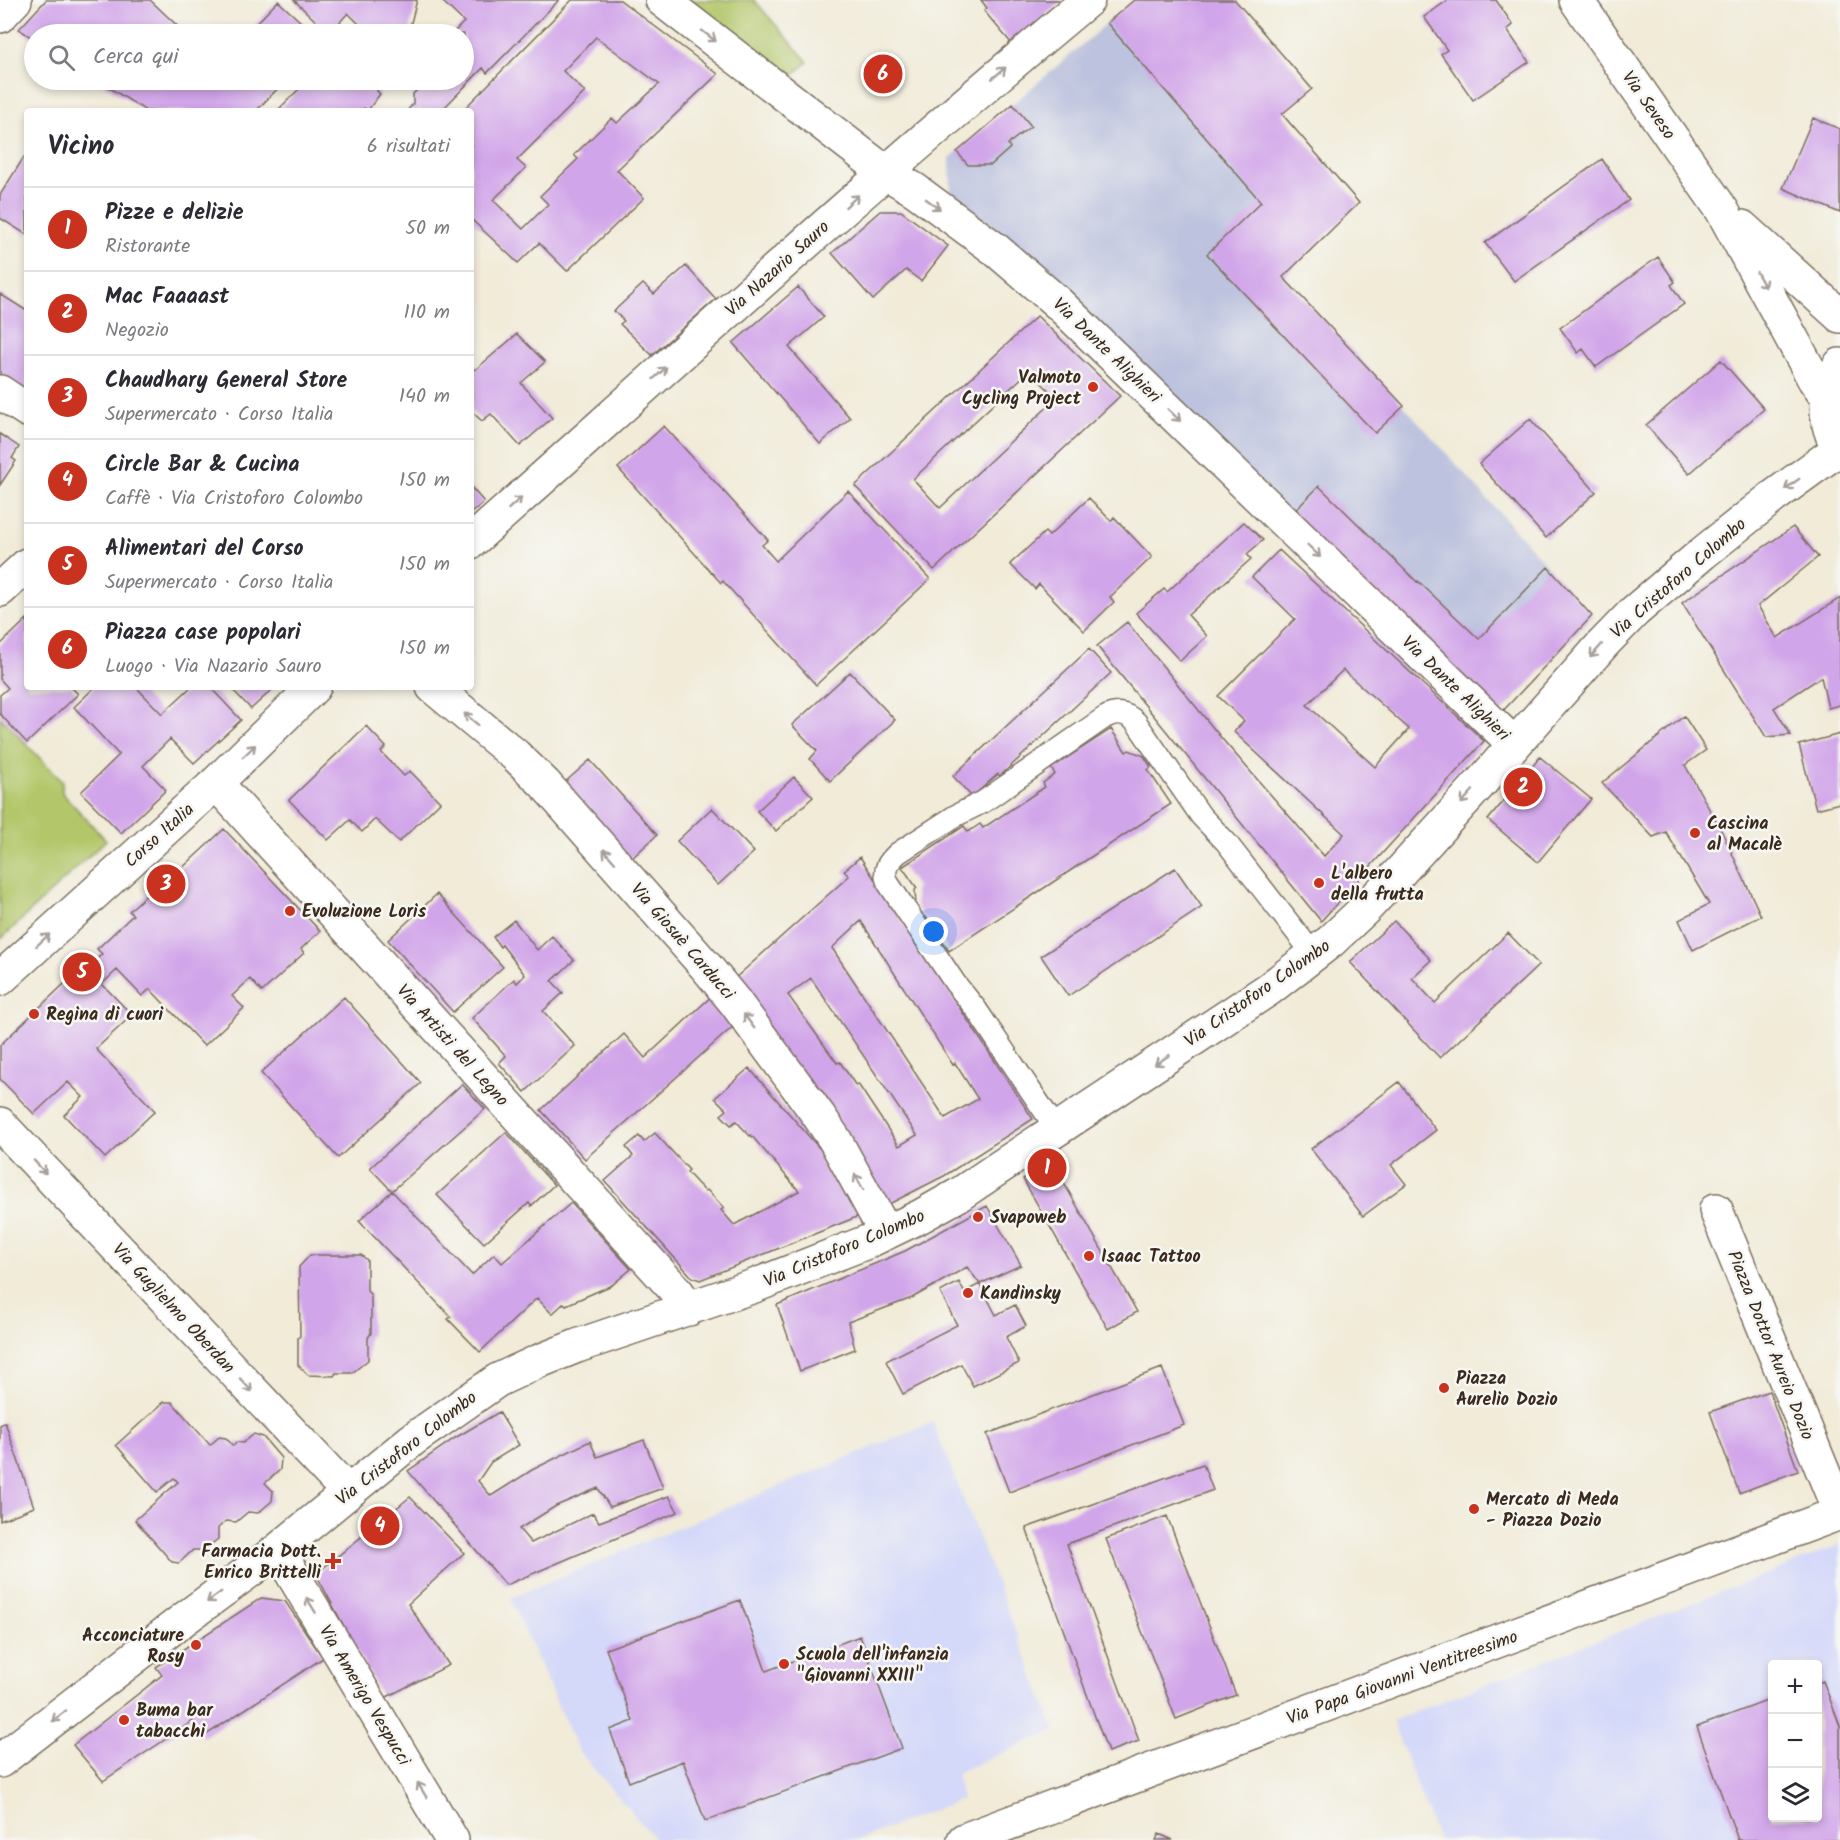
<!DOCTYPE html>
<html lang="it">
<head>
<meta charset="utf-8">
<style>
  :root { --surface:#fff; --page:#f7f7f7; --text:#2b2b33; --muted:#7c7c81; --line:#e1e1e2; --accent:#c8321e }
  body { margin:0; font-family:Kalam,sans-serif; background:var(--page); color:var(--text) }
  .controls { position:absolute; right:18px; bottom:18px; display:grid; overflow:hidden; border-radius:6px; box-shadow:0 3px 9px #0003 }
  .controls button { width:54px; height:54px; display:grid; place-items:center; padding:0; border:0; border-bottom:2px solid var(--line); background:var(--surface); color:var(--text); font:30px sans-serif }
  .you { position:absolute; left:934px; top:932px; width:21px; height:21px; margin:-15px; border:4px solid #fff; border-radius:50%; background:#1a73e8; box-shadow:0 0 0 9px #1a73e833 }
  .badge { display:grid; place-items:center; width:39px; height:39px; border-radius:50%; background:var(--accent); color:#fff; font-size:20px; font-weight:700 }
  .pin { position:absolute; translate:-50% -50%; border:3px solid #fff; box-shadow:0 2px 6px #0006 }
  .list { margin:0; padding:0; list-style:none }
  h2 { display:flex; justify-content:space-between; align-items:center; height:78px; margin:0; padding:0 24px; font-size:26px }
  h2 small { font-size:20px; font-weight:400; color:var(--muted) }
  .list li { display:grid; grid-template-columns:39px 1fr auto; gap:18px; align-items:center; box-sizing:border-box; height:84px; padding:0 24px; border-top:2px solid var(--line) }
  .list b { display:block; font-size:22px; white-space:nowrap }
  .list p { margin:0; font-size:20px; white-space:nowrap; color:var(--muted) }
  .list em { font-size:20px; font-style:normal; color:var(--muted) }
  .icon { flex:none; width:33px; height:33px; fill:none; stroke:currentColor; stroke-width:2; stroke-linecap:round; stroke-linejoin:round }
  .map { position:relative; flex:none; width:1840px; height:1840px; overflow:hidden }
  .search { position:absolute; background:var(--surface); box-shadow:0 3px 9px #0003; left:24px; top:24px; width:450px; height:66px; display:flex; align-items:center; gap:15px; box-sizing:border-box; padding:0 21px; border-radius:33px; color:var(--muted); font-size:22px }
  .panel { position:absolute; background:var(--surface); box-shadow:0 3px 9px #0003; left:24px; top:108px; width:450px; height:582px; border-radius:6px }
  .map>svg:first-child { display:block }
  .built { fill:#d4d8f9; fill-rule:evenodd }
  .industrial { fill:#bdc3de }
  .green { fill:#b3c76b; stroke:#777844; stroke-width:1.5 }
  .building { fill:#d1a5e9; fill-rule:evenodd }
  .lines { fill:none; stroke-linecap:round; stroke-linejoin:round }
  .lane-casing { stroke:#7b6e5f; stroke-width:24 }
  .street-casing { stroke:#7b6e5f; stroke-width:36 }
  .secondary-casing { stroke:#7b6e5f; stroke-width:36 }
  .lane { stroke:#fff; stroke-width:21 }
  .street { stroke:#fff; stroke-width:33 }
  .secondary { stroke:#fff; stroke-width:33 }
  .oneway { stroke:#a79f9a }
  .poi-dot { fill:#c8321e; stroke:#f6f6f2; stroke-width:2 }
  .labels { text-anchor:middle; stroke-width:5; stroke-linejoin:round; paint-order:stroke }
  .street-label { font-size:18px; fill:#3b2a1e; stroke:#f6f6f2 }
  .poi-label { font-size:18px; font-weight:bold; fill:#3b2a1e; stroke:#f6f6f2; text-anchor:start }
</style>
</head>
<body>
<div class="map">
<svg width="1840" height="1840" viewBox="0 0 1840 1840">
  <rect width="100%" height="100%" fill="#f6f6f2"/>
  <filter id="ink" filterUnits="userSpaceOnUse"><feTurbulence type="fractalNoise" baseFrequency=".0167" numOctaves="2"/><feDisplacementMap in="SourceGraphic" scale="12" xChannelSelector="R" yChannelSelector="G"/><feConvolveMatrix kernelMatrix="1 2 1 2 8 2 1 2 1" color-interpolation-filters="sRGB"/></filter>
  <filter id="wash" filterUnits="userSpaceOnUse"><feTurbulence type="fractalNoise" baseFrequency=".008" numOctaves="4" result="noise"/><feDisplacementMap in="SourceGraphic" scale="24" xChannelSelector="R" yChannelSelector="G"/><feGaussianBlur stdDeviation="1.35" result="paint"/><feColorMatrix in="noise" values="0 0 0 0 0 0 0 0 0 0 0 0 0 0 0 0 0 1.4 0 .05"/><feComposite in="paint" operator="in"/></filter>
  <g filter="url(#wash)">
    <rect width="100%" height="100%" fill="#f1ebd8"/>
    <!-- built -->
    <path class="built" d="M933 1422 1055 1730 956 1773 962 1799 857 1840H656L579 1752 510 1598Z
      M1840 1545V1840H1438L1392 1721ZM1772 1664H1818V1818H1772Z"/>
    <!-- industrial -->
    <path class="industrial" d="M1134 0H1183L1359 203 1283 277 1404 406 1592 616 1500 714 951 200 950 158Z"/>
    <!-- green -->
    <path class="green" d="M689 0H754L808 62 791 77Z
      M0 717 62 781V793L106 840 0 940Z"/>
    <g id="blocks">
      <!-- building -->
      <path class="building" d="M46 0H150L186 34H34V39L19 29Z
        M294 0H417L408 34H351L360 25 348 13 329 34Z
        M441 0H559L487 73 483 68 441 111H407L413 104V94L427 80H464V34H452L464 22Z
        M572 0H620L718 74 617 170 644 198 567 271 539 243 518 263 472 220 471 221V111H462ZM596 37 659 84 617 123 612 118 574 155 578 159 540 196 548 204 523 229 493 200 526 168 517 160 585 92 563 71Z
        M981 0H1063L1012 44 984 11 987 8Z
        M1134 0H1235L1312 89 1282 114 1359 203 1283 277 1404 406 1375 433 1207 254 1261 202 1107 23Z
        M1448 0H1496L1513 25 1507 30 1529 62 1473 100 1441 54 1447 50 1424 17Z
        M278 1 314 34H253L254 33 250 30Z
        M97 80H286L256 111H146Z
        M308 80H383L377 91 380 94 368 110 364 108 362 111H277Z
        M1013 104 1031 126 1008 144 1010 148 991 165H968L957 152Z
        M1813 118 1840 129V213L1783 188Z
        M24 157 27 159V235L0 218V195Z
        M1602 159 1629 200 1514 281 1485 243Z
        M880 211H901L948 246 921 281 906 270 873 300 832 253Z
        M1658 257 1675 282 1671 285 1684 304 1596 367 1583 349 1578 353 1560 328Z
        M686 266 716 299 652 355 620 324 624 321 614 311 643 284 654 294Z
        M798 287 824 317 789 347 850 418 820 444 733 343Z
        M0 294 27 311V392L0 374Z
        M1037 316 1120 396 934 570 855 486ZM1029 371 1057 398 940 508 913 479Z
        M517 334 545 362 521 383 552 418 520 446 491 414 482 421 471 411V366L475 370Z
        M1721 360 1764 409 1689 474 1646 425Z
        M1530 419 1596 492 1546 538 1479 464Z
        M664 426 768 540 762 545 776 561 848 491 930 579 816 685 723 581 721 583 618 468Z
        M0 434 19 447 12 458 16 461 0 485Z
        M1319 486 1417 582 1418 581 1479 639 1548 567 1592 616 1500 714 1290 516Z
        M471 487 484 502 471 513Z
        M1089 498 1111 521 1114 517 1152 557 1110 597 1114 602 1084 631 1039 584 1035 589 1010 564 1045 532 1049 536Z
        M1244 522 1263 540 1247 554 1251 559 1188 615 1207 636 1180 661 1136 613 1164 589 1167 592Z
        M1793 527 1818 557 1758 606 1777 638 1840 598V705L1828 708 1821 677 1774 708 1791 735 1766 737 1682 603Z
        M1279 550 1484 741 1321 921 1097 646 1127 622 1223 740 1324 856 1344 834 1234 732 1244 721 1218 696 1295 619 1252 577ZM1343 670 1409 729 1375 767 1307 705Z
        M27 619V687H71L78 694 27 743 0 714V695L8 688 0 679V645Z
        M1089 649 1111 673 1000 776 998 774 972 797 953 776Z
        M850 672 895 720 830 781 810 759 817 751 792 725Z
        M95 687H136L162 714 191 687H210L241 720 194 763 170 739 143 766 166 790 121 833 81 792 119 755 74 707Z
        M230 687H275L251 709Z
        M1684 716 1706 750 1685 765 1723 834 1761 916 1693 950 1679 920 1709 904 1666 832 1653 837 1602 783Z
        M366 726 386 747 381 752 404 776 410 771 440 802 399 842 375 819 362 832 350 820 328 840 289 800Z
        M1111 729 1126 752 1129 750 1144 756 1151 767 1148 770 1171 804 949 951 926 917 924 918 916 906 915 890 917 888 902 867 964 826 968 832 980 824 983 828 1045 787 1043 783 1055 774 1051 768Z
        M1840 734V803L1816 809 1799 745Z
        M1540 757 1591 799 1538 862 1488 820Z
        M590 760 657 835 631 859 564 783Z
        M794 777 813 797 776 831 757 811Z
        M712 808 754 852 718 885 677 841Z
        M224 829 320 931 301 949 304 953 262 992 250 979 232 996 244 1008 204 1046 150 989 142 996 117 970 102 984 132 1015 96 1049 155 1111 105 1158 64 1115 83 1097 68 1082 34 1114 0 1079V1045L84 965 87 968 102 954 97 949 133 915 129 911 176 868 179 871Z
        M860 857 1033 1119 944 1176 885 1206 733 980 849 876 844 871ZM861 921 953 1065 955 1063 978 1099 945 1118 832 948ZM811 978 917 1135 899 1146 858 1084 856 1086 840 1062 837 1063 788 995Z
        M1175 868 1202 907 1068 996 1041 956Z
        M437 894 503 967 453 1012 388 940Z
        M514 920 537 950 552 936 574 960 552 981 563 993 543 1011 575 1046 525 1092 499 1063 506 1056 472 1018 514 979 517 983 525 975 502 945 500 947 493 937Z
        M1394 921 1431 960 1412 978 1435 1003 1508 933 1539 965 1440 1058 1350 962Z
        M715 993 736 1024 585 1159 541 1110 624 1034 645 1058Z
        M344 997 421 1083 338 1158 261 1073Z
        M749 1068 842 1174 864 1214 700 1280 692 1277 605 1181 633 1156 626 1147 639 1136 644 1142 655 1133 689 1170 687 1172 697 1183 705 1191 707 1190 724 1208 721 1210 734 1225 799 1191 751 1135 750 1136 736 1121 731 1125 721 1115 727 1110 715 1098Z
        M1399 1082 1436 1130 1391 1165 1406 1184 1363 1216 1311 1149Z
        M462 1084 485 1109 392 1191 370 1168Z
        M506 1132 554 1185 531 1206 529 1203 484 1243 437 1195Z
        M1052 1162 1137 1312 1108 1329 1023 1179Z
        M392 1191 472 1275 494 1254 502 1263 571 1203 631 1269 612 1285 566 1305 564 1303 552 1314 537 1298 480 1352 448 1319 451 1317 359 1221Z
        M987 1206 1021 1265 980 1284 967 1267 912 1298 848 1322 855 1349 800 1371 777 1305 905 1251Z
        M310 1255H361L367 1260V1291L371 1295V1333L368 1338V1360L352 1373H336L334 1376 308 1375 298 1365V1338L300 1336 299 1267Z
        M959 1282 964 1292 980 1284 996 1315 1015 1305 1026 1326 1006 1337 1019 1363 973 1386 961 1364 903 1394 886 1361 957 1325 940 1292Z
        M1162 1368 1184 1425 1009 1492 987 1434Z
        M1769 1391 1798 1471 1739 1493 1710 1412Z
        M164 1402H172L210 1445 219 1437 226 1438 233 1446 237 1442 243 1443 254 1434 263 1437 281 1458 280 1470 265 1483 273 1491 272 1501 258 1513 248 1512 236 1522 226 1521 218 1528V1539L204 1550H193L179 1563 172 1562 135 1520 178 1482 174 1478 157 1492 116 1445Z
        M499 1412 519 1445 491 1462 478 1481 491 1496 532 1470 590 1441 597 1457 644 1440 663 1488 610 1507 598 1488 556 1506 519 1529 531 1543 593 1513 599 1522 669 1496 678 1512 506 1585 408 1471 455 1438Z
        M5 1422 34 1507 0 1521V1425Z
        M1203 1464 1213 1490 1067 1544 1139 1741 1108 1752 1026 1528Z
        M410 1497 464 1553 408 1604 449 1665 383 1699 316 1574Z
        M1167 1516 1236 1695 1176 1719 1106 1539Z
        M261 1598 285 1601 323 1658 203 1737 193 1721 103 1781 73 1745 162 1675 156 1667Z
        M740 1600 766 1671 860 1636 902 1748 705 1821 683 1761 629 1782 610 1730 633 1721 606 1649Z
        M1823 1681 1840 1726V1840H1738L1697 1727 1772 1699V1818H1818V1683Z
        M1159 1834 1173 1840H1156Z"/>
    </g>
  </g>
  <g filter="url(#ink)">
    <use href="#blocks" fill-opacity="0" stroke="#7b6e5f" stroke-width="1.5"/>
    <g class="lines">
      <defs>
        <path id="lane" d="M1057 1130 976 1009 955 983 888 883C882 870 888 862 898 853L955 816 983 802 1104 718C1115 711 1126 712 1136 722L1201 816 1226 842 1314 955"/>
        <path id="street" d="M662 0 885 172 915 190 995 249 1058 303 1514 744
          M0 16 15 0
          M0 392 27 410
          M471 542C675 360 877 175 1088 0
          M0 590 27 565
          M433 687 515 755 544 783 708 969 735 1002 819 1116 835 1140 886 1233
          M216 783 678 1293 689 1309
          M0 979 216 783 314 687
          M0 1124 348 1492
          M1716 1210 1840 1513
          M278 1550 452 1840
          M0 1761 184 1619 278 1550 412 1440 498 1380 537 1362 577 1346 754 1286 867 1242 921 1216 960 1194 997 1169 1269 989 1331 941 1366 908 1399 873 1486 777 1603 644 1635 611 1703 553 1773 497 1839 449
          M964 1840 1840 1513"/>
        <path id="secondary" d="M1576 0 1722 210 1814 379 1827 398
          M1742 227 1840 316
          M1840 365C1822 392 1823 423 1840 450"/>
      </defs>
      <!-- lane casing -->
      <use href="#lane" class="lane-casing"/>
      <!-- street casing -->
      <use href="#street" class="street-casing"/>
      <!-- secondary casing -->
      <use href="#secondary" class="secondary-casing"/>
      <!-- lane -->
      <use href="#lane" class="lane"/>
      <!-- street -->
      <use href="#street" class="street"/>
      <!-- secondary -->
      <use href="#secondary" class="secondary"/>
    </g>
    <!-- one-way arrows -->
    <defs><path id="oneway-shaft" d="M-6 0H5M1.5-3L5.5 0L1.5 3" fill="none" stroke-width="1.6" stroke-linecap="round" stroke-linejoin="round" transform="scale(1.5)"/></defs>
    <g class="oneway">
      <use href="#oneway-shaft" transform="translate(709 36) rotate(38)"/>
      <use href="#oneway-shaft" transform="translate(999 73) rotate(-40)"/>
      <use href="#oneway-shaft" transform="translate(852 201) rotate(-42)"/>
      <use href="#oneway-shaft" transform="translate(933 204) rotate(36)"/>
      <use href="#oneway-shaft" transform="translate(1761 280) rotate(61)"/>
      <use href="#oneway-shaft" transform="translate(660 373) rotate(-42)"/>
      <use href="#oneway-shaft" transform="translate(1174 415) rotate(44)"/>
      <use href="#oneway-shaft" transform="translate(1792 484) rotate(144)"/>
      <use href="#oneway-shaft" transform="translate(515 503) rotate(-42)"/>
      <use href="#oneway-shaft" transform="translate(1314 551) rotate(44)"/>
      <use href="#oneway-shaft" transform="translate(1596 651) rotate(132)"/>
      <use href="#oneway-shaft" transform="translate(471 719) rotate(-140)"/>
      <use href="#oneway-shaft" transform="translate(249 751) rotate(-44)"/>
      <use href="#oneway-shaft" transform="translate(1467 797) rotate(132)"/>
      <use href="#oneway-shaft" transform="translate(609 856) rotate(-131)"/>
      <use href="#oneway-shaft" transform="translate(43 940) rotate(-42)"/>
      <use href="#oneway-shaft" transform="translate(749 1021) rotate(-126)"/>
      <use href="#oneway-shaft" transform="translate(1162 1060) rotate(146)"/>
      <use href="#oneway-shaft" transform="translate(40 1167) rotate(47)"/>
      <use href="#oneway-shaft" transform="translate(859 1182) rotate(-119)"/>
      <use href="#oneway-shaft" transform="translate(246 1385) rotate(47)"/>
      <use href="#oneway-shaft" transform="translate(214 1597) rotate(144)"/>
      <use href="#oneway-shaft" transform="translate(311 1605) rotate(-121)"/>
      <use href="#oneway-shaft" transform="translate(59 1716) rotate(142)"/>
      <use href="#oneway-shaft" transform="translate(422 1790) rotate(-121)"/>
    </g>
  </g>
  <!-- markers -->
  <g class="poi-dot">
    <circle cx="1093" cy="387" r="6"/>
    <circle cx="1695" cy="833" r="6"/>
    <circle cx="1319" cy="883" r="6"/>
    <circle cx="290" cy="911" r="6"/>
    <circle cx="34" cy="1014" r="6"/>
    <circle cx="978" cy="1217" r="6"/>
    <circle cx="1089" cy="1256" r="6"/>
    <circle cx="968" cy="1293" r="6"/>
    <circle cx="1444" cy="1388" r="6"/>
    <circle cx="1474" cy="1509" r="6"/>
    <path d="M330 1552h6v6h6v6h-6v6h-6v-6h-6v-6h6z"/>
    <circle cx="196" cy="1645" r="6"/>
    <circle cx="784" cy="1664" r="6"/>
    <circle cx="124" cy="1720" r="6"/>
  </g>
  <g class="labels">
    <!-- street labels -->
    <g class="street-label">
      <text transform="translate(1649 105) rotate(55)" y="6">Via Seveso</text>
      <text transform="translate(777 268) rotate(-42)" y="6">Via Nazario Sauro</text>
      <text transform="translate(1107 350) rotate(44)" y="6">Via Dante Alighieri</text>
      <text transform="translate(1678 578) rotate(-41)" y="6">Via Cristoforo Colombo</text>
      <text transform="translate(1456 688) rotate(44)" y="6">Via Dante Alighieri</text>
      <text transform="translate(159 835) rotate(-42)" y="6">Corso Italia</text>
      <text transform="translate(683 941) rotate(49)" y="6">Via Giosuè Carducci</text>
      <text transform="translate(1257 993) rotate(-35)" y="6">Via Cristoforo Colombo</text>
      <text transform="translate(453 1045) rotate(48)" y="6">Via Artisti del Legno</text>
      <text transform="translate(844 1248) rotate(-23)" y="6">Via Cristoforo Colombo</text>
      <text transform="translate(174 1308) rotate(47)" y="6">Via Guglielmo Oberdan</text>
      <text transform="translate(1771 1345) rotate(68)" y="6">Piazza Dottor Aureio Dozio</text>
      <text transform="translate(406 1448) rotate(-38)" y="6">Via Cristoforo Colombo</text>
      <text transform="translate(1402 1677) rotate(-20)" y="6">Via Papa Giovanni Ventitreesimo</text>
      <text transform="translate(365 1695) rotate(59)" y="6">Via Amerigo Vespucci</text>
    </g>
    <!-- poi labels -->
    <g class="poi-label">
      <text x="1081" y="383" text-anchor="end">Valmoto<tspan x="1081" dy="21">Cycling Project</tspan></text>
      <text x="1707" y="829">Cascina<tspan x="1707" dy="21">al Macalè</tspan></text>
      <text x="1331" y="879">L'albero<tspan x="1331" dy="21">della frutta</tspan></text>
      <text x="302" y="917">Evoluzione Loris</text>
      <text x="46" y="1020">Regina di cuori</text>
      <text x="990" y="1223">Svapoweb</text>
      <text x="1101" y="1262">Isaac Tattoo</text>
      <text x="980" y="1299">Kandinsky</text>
      <text x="1456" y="1384">Piazza<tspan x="1456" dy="21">Aurelio Dozio</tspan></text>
      <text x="1486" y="1505">Mercato di Meda<tspan x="1486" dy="21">- Piazza Dozio</tspan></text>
      <text x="321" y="1557" text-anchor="end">Farmacia Dott.<tspan x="321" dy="21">Enrico Brittelli</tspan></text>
      <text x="184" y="1641" text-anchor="end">Acconciature<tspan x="184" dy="21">Rosy</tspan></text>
      <text x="796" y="1660">Scuola dell'infanzia<tspan x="796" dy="21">"Giovanni XXIII"</tspan></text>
      <text x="136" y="1716">Buma bar<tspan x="136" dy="21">tabacchi</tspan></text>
    </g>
  </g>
</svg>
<div class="controls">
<button>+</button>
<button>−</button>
<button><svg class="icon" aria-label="layers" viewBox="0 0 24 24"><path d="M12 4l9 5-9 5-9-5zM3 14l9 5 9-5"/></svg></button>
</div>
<div class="you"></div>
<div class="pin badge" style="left:1047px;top:1168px">1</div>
<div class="pin badge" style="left:1523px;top:787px">2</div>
<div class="pin badge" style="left:166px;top:884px">3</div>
<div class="pin badge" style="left:380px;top:1526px">4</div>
<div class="pin badge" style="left:82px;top:972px">5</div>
<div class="pin badge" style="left:883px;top:74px">6</div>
<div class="search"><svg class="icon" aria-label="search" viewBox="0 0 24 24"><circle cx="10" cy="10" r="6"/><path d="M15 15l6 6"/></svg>Cerca qui</div>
<section class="panel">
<h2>Vicino<small>6 risultati</small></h2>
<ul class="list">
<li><span class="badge">1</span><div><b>Pizze e delizie</b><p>Ristorante</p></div><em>50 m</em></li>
<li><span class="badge">2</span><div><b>Mac Faaaast</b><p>Negozio</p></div><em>110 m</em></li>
<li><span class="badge">3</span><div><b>Chaudhary General Store</b><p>Supermercato · Corso Italia</p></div><em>140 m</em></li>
<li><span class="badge">4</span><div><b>Circle Bar &amp; Cucina</b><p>Caffè · Via Cristoforo Colombo</p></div><em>150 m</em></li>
<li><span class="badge">5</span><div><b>Alimentari del Corso</b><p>Supermercato · Corso Italia</p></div><em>150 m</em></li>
<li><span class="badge">6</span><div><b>Piazza case popolari</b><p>Luogo · Via Nazario Sauro</p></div><em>150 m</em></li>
</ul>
</section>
</div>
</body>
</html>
